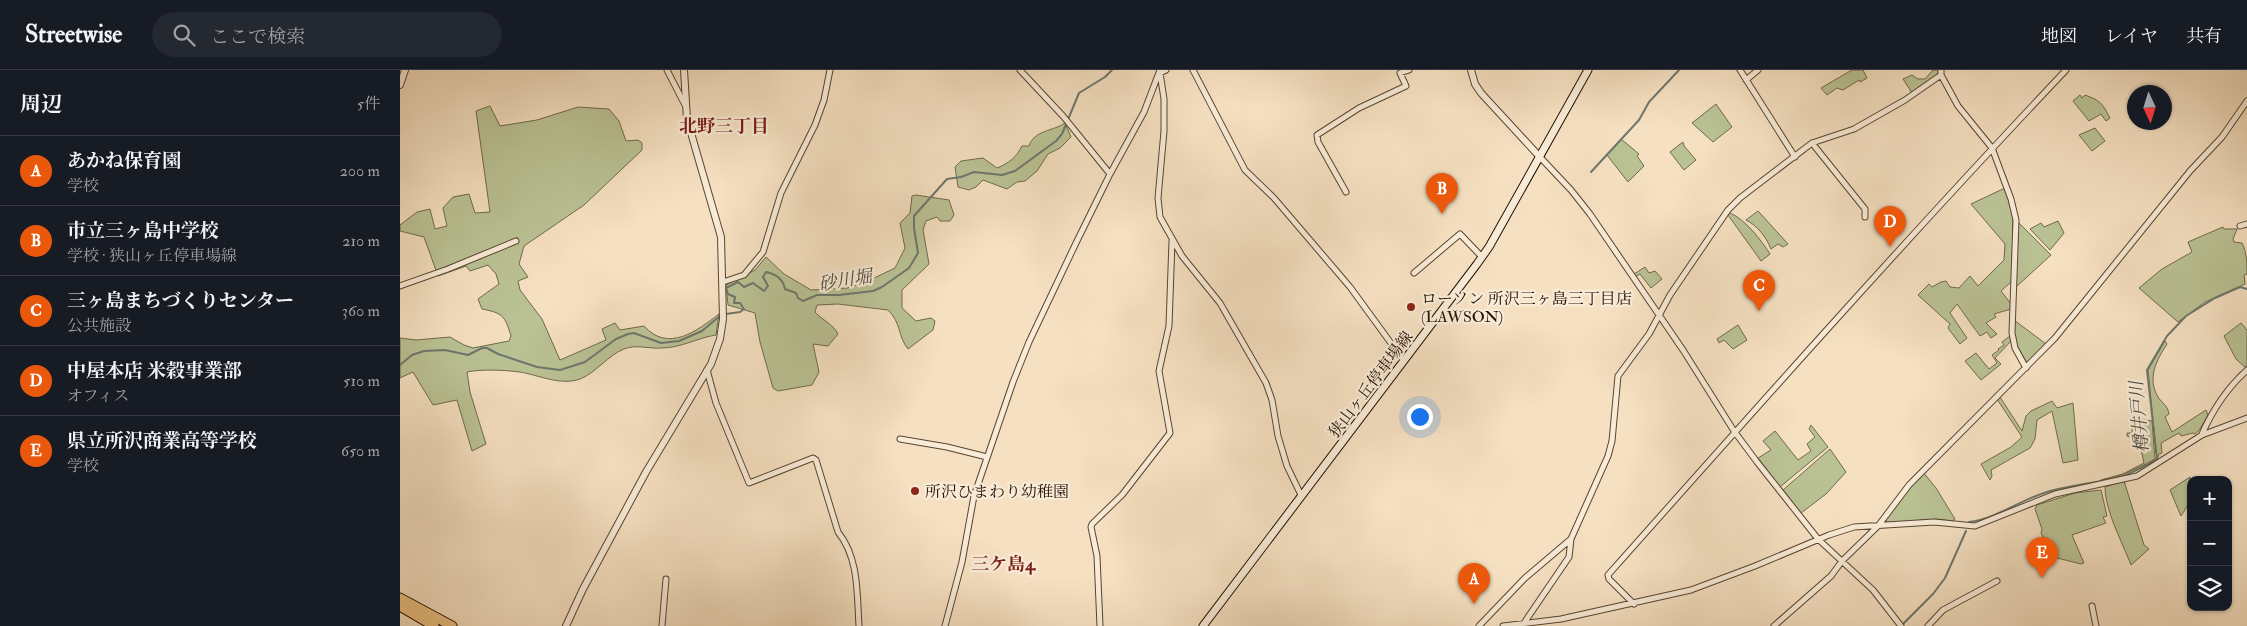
<!DOCTYPE html>
<html lang="ja">
<head>
<meta charset="utf-8">
<style>
  :root { --surface:#171b24; --page:#242831; --text:#f1f3f6; --muted:#9ea1a6; --line:#363941; --accent:#ea580c }
  body { margin:0; font-family:"IM FELL Double Pica","Noto Serif JP",serif; background:var(--page); color:var(--text) }
  .controls { position:absolute; right:15px; bottom:15px; display:grid; overflow:hidden; border-radius:10px; box-shadow:0 1px 4px #0004 }
  .controls button { width:45px; height:45px; display:grid; place-items:center; padding:0; border:0; border-bottom:1px solid var(--line); background:var(--surface); color:var(--text); font:25px sans-serif }
  .compass { position:absolute; left:1727px; top:15px; width:45px; height:45px; border-radius:50%; background:var(--surface); box-shadow:0 1px 4px #0004; rotate:176deg }
  .you { position:absolute; left:1019px; top:346px; width:18px; height:18px; margin:-12px; border:4px solid #fff; border-radius:50%; background:#1a73e8; box-shadow:0 0 0 8px #1a73e833 }
  .badge { display:grid; place-items:center; width:32px; height:32px; border-radius:50%; background:var(--accent); color:#fff; font-size:16px; font-weight:700 }
  .pin { position:absolute; translate:-50% -41px; filter:drop-shadow(0 1px 2px #0008) }
  .pin::after { content:''; position:absolute; top:26px; width:18px; height:15px; background:inherit; clip-path:polygon(0 0,100% 0,50% 100%) }
  .list { margin:0; padding:0; list-style:none }
  h2 { display:flex; justify-content:space-between; align-items:center; height:65px; margin:0; padding:0 20px; font-size:21px }
  h2 small { font-size:16px; font-weight:400; color:var(--muted) }
  .list li { display:grid; grid-template-columns:32px 1fr auto; gap:15px; align-items:center; box-sizing:border-box; height:70px; padding:0 20px; border-top:1px solid var(--line) }
  .list b { display:block; font-size:19px; white-space:nowrap }
  .list p { margin:0; font-size:16px; white-space:nowrap; color:var(--muted) }
  .list em { font-size:16px; font-style:normal; color:var(--muted) }
  .icon { flex:none; width:28px; height:28px; fill:none; stroke:currentColor; stroke-width:2; stroke-linecap:round; stroke-linejoin:round }
  .map { position:relative; flex:none; width:1847px; height:556px; overflow:hidden }
  header { display:flex; align-items:center; gap:30px; box-sizing:border-box; height:70px; padding:0 25px; background:var(--surface); border-bottom:1px solid var(--line) }
  header strong { font-size:24px }
  nav { display:flex; gap:28px; margin-inline-start:auto; font-size:18px }
  .search { width:350px; height:45px; background:var(--page); display:flex; align-items:center; gap:12px; box-sizing:border-box; padding:0 18px; border-radius:28px; color:var(--muted); font-size:19px }
  main { display:flex }
  aside { flex:1; background:var(--surface) }
  .map>svg:first-child { display:block }
  .green { fill:#bac294; stroke:#70694a }
  .lines { fill:none; stroke-linecap:round; stroke-linejoin:round }
  .stream { stroke:#6d776e; stroke-width:2 }
  .minor-casing { stroke:#594430; stroke-width:7 }
  .tertiary-casing { stroke:#594430; stroke-width:8 }
  .secondary-casing { stroke:#251000; stroke-width:9 }
  .trunk-casing { stroke:#251000; stroke-width:11 }
  .minor { stroke:#f8ebd7; stroke-width:5 }
  .tertiary { stroke:#f8ebd7; stroke-width:6 }
  .secondary { stroke:#f8ebd7; stroke-width:7 }
  .trunk { stroke:#eac080; stroke-width:9 }
  .poi-dot { fill:#8f2418; stroke:#f8ebd7; stroke-width:2 }
  .labels { text-anchor:middle; stroke-width:4.5; stroke-linejoin:round; paint-order:stroke }
  .poi-label { font-size:16px; fill:#251000; stroke:#f8ebd7; text-anchor:start }
  .street-label { font-size:16px; fill:#251000; stroke:#f8ebd7 }
  .neighbourhood-label { font-size:18px; font-weight:bold; fill:#7a1f14; stroke:#f8ebd7 }
  .water-label { font-size:18px; font-style:italic; fill:#4f4c40; stroke:#f8ebd7 }
</style>
</head>
<body>
<header>
<strong>Streetwise</strong>
<div class="search"><svg class="icon" aria-label="search" viewBox="0 0 24 24"><circle cx="10" cy="10" r="6"/><path d="M15 15l6 6"/></svg>ここで検索</div>
<nav><a>地図</a><a>レイヤ</a><a>共有</a></nav>
</header>
<main>
<aside>
<h2>周辺<small>5件</small></h2>
<ul class="list">
<li><span class="badge">A</span><div><b>あかね保育園</b><p>学校</p></div><em>200 m</em></li>
<li><span class="badge">B</span><div><b>市立三ヶ島中学校</b><p>学校 · 狭山ヶ丘停車場線</p></div><em>210 m</em></li>
<li><span class="badge">C</span><div><b>三ヶ島まちづくりセンター</b><p>公共施設</p></div><em>360 m</em></li>
<li><span class="badge">D</span><div><b>中屋本店 米穀事業部</b><p>オフィス</p></div><em>510 m</em></li>
<li><span class="badge">E</span><div><b>県立所沢商業高等学校</b><p>学校</p></div><em>650 m</em></li>
</ul>
</aside>
<div class="map">
<svg width="1847" height="556" viewBox="0 0 1847 556">
  <rect width="100%" height="100%" fill="#f5e0c1"/>
  <filter id="stains"><feTurbulence type="fractalNoise" baseFrequency=".004" numOctaves="4"/><feColorMatrix values="0 0 0 0 .2 0 0 0 0 .09 0 0 0 0 .02 0 0 0 .5 -.17"/></filter>
  <radialGradient id="worn" r=".72"><stop offset=".6" stop-color="#630" stop-opacity="0"/><stop offset="1" stop-color="#630" stop-opacity=".3"/></radialGradient>
  <!-- green -->
  <path class="green" d="M1452 0H1463L1467 8 1460 12 1459 10 1443 20 1437 18 1427 25 1421 18Z
    M1533 0H1539L1537 5 1512 23 1503 9 1512 5 1518 9H1525Z
    M1680 25 1682 28 1685 25C1701 31 1702 33 1710 48L1706 51 1701 44 1689 51 1673 31Z
    M1316 34 1332 57 1313 72 1292 53Z
    M90 36 100 56 137 50 178 37 209 39 219 51 226 71 238 70 242 73V80L184 135 124 176 119 194 128 207 118 211 120 220 142 249 160 290 206 270 202 259 215 253 220 260 244 256C268 283 297 261 319 244L316 265C297 268 281 278 261 278 249 279 236 274 224 279 208 285 196 303 180 309 161 316 138 305 120 302 105 300 81 299 67 302L70 322 86 374 72 381 57 330 33 335 13 302 0 308V268L16 270 50 267 64 275 73 278 109 271 111 266C105 246 103 243 82 239L78 229 99 214 96 204 88 195 70 201 66 196 38 206 24 167 0 161V155L17 142 30 139 35 159 47 156 43 138 53 127 69 124 75 143 90 142 76 41Z
    M665 53 671 67 660 78 648 84 637 101 625 111 617 112 607 119 583 110 576 117 569 120 558 117 555 97 561 91 583 88 597 98C609 93 616 88 622 76H629C634 60 654 61 665 53Z
    M1695 58 1705 71 1692 81 1679 65Z
    M1221 69 1239 84 1237 86 1244 96 1228 112 1207 85Z
    M1283 72 1284 76 1296 90 1284 100 1270 82Z
    M1605 118 1613 140 1612 211 1601 221 1611 234V239L1594 244 1596 247 1586 253 1597 264 1591 268 1587 262 1580 266 1557 234 1550 243 1567 268 1560 274 1548 258 1550 254 1518 225 1529 214 1532 217 1541 212 1546 211 1550 217 1559 218 1570 206 1578 216 1604 190 1605 174 1571 134Z
    M516 125 549 130 554 145 550 151H540L537 147 526 151 523 160 529 194 502 220V238L516 251 531 248 535 251 533 260 508 279C498 267 501 252 488 240L438 234 417 235 415 242C422 250 433 254 438 264L428 276 413 274 419 302 412 315 378 321 373 318 360 272 355 243 328 235 326 215 355 200 366 187 384 204 411 220 447 218 466 212 495 198 505 178 500 153 510 143 512 126Z
    M1358 141 1388 174 1383 177 1378 174 1371 179C1366 167 1358 156 1346 150Z
    M1330 143C1346 150 1361 170 1370 184L1361 191 1328 145Z
    M1658 151 1664 163 1650 180 1630 159 1641 153 1644 157Z
    M1619 153 1651 185 1616 217 1617 154Z
    M1823 157 1824 159H1837L1833 169 1834 172 1842 173C1847 183 1847 193 1847 204L1844 205 1845 214 1805 232 1778 252 1739 218 1762 199 1792 182 1788 172Z
    M1245 197 1249 203 1255 201 1262 209 1251 218 1240 204 1235 207 1234 204Z
    M1614 250 1646 274 1627 293 1614 271Z
    M1841 253 1847 260V296L1845 297 1836 289 1824 266Z
    M1338 255 1347 270 1333 279 1324 270 1319 273 1317 269Z
    M1610 266 1611 271 1595 288 1601 294 1581 310 1565 291 1576 283 1589 299 1597 293 1592 285 1599 280 1598 279 1604 275 1602 272Z
    M1765 271 1767 274C1756 291 1747 308 1758 327 1762 333 1768 336 1769 344L1765 347 1772 362 1806 340 1808 345 1800 359 1795 364 1793 363 1781 366 1779 363 1761 373 1762 383 1759 384 1757 390 1748 300Z
    M1600 327 1622 361 1626 346 1631 341 1652 331 1657 338 1673 333 1678 390 1663 393 1652 341 1637 350 1635 369 1630 378 1591 400 1592 406 1590 410 1581 394 1611 377 1622 367 1597 329Z
    M1733 349 1752 351 1755 389C1737 399 1721 406 1701 410L1723 404 1744 393 1739 370 1727 366V363H1732Z
    M1411 355 1428 377 1380 417 1358 388 1371 380 1363 371 1375 361 1398 390 1411 381 1407 374 1415 367 1409 359Z
    M1430 379 1446 402 1426 424 1401 443 1383 420Z
    M1523 402 1536 418 1555 449 1552 451 1537 449 1487 453 1486 448Z
    M1790 407 1791 430 1781 446 1770 420Z
    M1724 411 1744 475 1749 479 1731 495C1722 472 1705 440 1705 417Z
    M1701 420 1707 446 1703 447 1706 453 1672 465 1684 493 1681 494 1653 487 1641 463 1642 459 1635 439 1637 435 1675 423Z"/>
  <g class="lines">
    <!-- stream -->
    <path class="stream" d="M1191 102 1239 50 1249 32 1279 0
      M326 244 340 242 344 239 340 233H334L335 227 328 224 326 218 338 212 344 217 353 213 364 221 368 216 363 207 366 202C376 204 383 209 385 219L396 223 398 228 403 231 417 225H439L473 221 482 217 509 198 518 183 514 158V146L547 109 561 107 574 102 602 105 615 101 656 71 662 64 679 23 705 7 712 0
      M0 295 12 285 24 281 45 280 68 285 82 278H87L98 284 137 297 160 300 185 292 216 269 228 264 234 263 261 273 279 271 302 261 321 245
      M1569 452C1595 449 1619 431 1644 423 1668 415 1694 414 1719 407 1733 403 1744 396 1757 389L1747 300 1767 266 1786 246 1815 228 1840 217 1847 219
      M1504 553 1533 524 1545 508 1566 461"/>
    <defs>
      <path id="minor" d="M267 0 285 35
        M620 0 663 46 710 104
        M766 0 760 3 764 29V61L758 128 760 147 782 186 820 233 866 313 872 330 878 366 887 396 901 425
        M793 0 845 100 874 128 950 217 1004 291
        M1340 0 1395 87
        M1541 0V5L1558 36 1592 78 1611 129 1616 150 1612 263 1615 278 1626 298
        M1346 10 1358 0
        M1412 73 1465 139V147
        M1139 86 1171 120 1190 144 1283 280 1334 361 1357 392 1418 469 1473 520 1501 556
        M946 122 918 72 917 65 959 38 1006 16 1000 3 1009 0
        M1840 156 1847 154
        M1014 203 1060 164 1082 187
        M323 212 344 205 363 182 381 123 415 55 424 30 430 0
        M0 216 48 199 116 171
        M307 300 316 333 349 413 413 388 416 390 438 462C459 488 457 524 459 556
        M1802 364C1813 339 1826 319 1847 300
        M500 369 547 377 587 387
        M1234 534 1209 509 1208 505C1359 335 1510 165 1666 0
        M1692 536 1696 556
        M262 556 266 509
        M545 556 562 492 574 426 613 312 629 272 676 173 710 104 744 42 760 0
        M700 556 697 486 691 457 692 454 722 425 770 363 759 301 769 256 772 171
        M1079 556 1125 508 1171 469
        M1103 556 1161 549 1291 520 1355 496 1429 465 1454 457 1534 452 1575 456 1655 424 1737 406 1802 365 1847 348
        M1122 556 1169 487 1171 469 1208 386 1212 371 1218 306 1249 264 1270 225 1328 140 1340 128 1412 73 1454 59 1505 30 1541 5
        M1374 556 1431 506 1442 491 1478 456 1509 415 1655 268 1790 101 1822 67 1847 31
        M1528 556 1543 540 1597 511"/>
      <path id="tertiary" d="M1071 0 1075 14 1081 23 1139 86
        M0 15 5 0
        M166 556 183 519 246 402 311 294 320 269 323 249 321 167 287 49 284 0"/>
      <path id="secondary" d="M803 556 1077 194 1089 177 1188 0"/>
      <path id="trunk" d="M0 528 52 556
        M0 536 34 556"/>
    </defs>
    <!-- minor casing -->
    <use href="#minor" class="minor-casing"/>
    <!-- tertiary casing -->
    <use href="#tertiary" class="tertiary-casing"/>
    <!-- secondary casing -->
    <use href="#secondary" class="secondary-casing"/>
    <!-- trunk casing -->
    <use href="#trunk" class="trunk-casing"/>
    <!-- minor -->
    <use href="#minor" class="minor"/>
    <!-- tertiary -->
    <use href="#tertiary" class="tertiary"/>
    <!-- secondary -->
    <use href="#secondary" class="secondary"/>
    <!-- trunk -->
    <use href="#trunk" class="trunk"/>
  </g>
  <!-- markers -->
  <g class="poi-dot">
    <circle cx="1011" cy="237" r="5"/>
    <circle cx="515" cy="421" r="5"/>
  </g>
  <g class="labels">
    <!-- poi labels -->
    <g class="poi-label">
      <text x="1021" y="234">ローソン 所沢三ヶ島三丁目店<tspan x="1021" dy="18">(LAWSON)</tspan></text>
      <text x="525" y="427">所沢ひまわり幼稚園</text>
    </g>
    <!-- street labels -->
    <g class="street-label">
      <text transform="translate(970 314) rotate(-53)" y="6">狭山ヶ丘停車場線</text>
    </g>
    <!-- neighbourhood labels -->
    <g class="neighbourhood-label">
      <text x="324" y="62">北野三丁目</text>
      <text x="603" y="500">三ケ島4</text>
    </g>
    <!-- water labels -->
    <g class="water-label">
      <text transform="translate(445 210) rotate(-9)" y="6">砂川堀</text>
      <text transform="translate(1739 347) rotate(-95)" y="6">樽井戸川</text>
    </g>
  </g>
  <rect width="100%" height="100%" filter="url(#stains)"/>
  <rect width="100%" height="100%" fill="url(#worn)"/>
</svg>
<div class="controls">
<button>+</button>
<button>−</button>
<button><svg class="icon" aria-label="layers" viewBox="0 0 24 24"><path d="M12 4l9 5-9 5-9-5zM3 14l9 5 9-5"/></svg></button>
</div>
<svg class="compass" viewBox="-18 -18 36 36"><path d="M0-13l5 13h-10z" fill="#e53935"/><path d="M0 13l5-13h-10z" fill="#9ea1a6"/></svg>
<div class="you"></div>
<div class="pin badge" style="left:1074px;top:534px">A</div>
<div class="pin badge" style="left:1042px;top:144px">B</div>
<div class="pin badge" style="left:1359px;top:241px">C</div>
<div class="pin badge" style="left:1490px;top:177px">D</div>
<div class="pin badge" style="left:1642px;top:508px">E</div>
</div>
</main>
</body>
</html>
